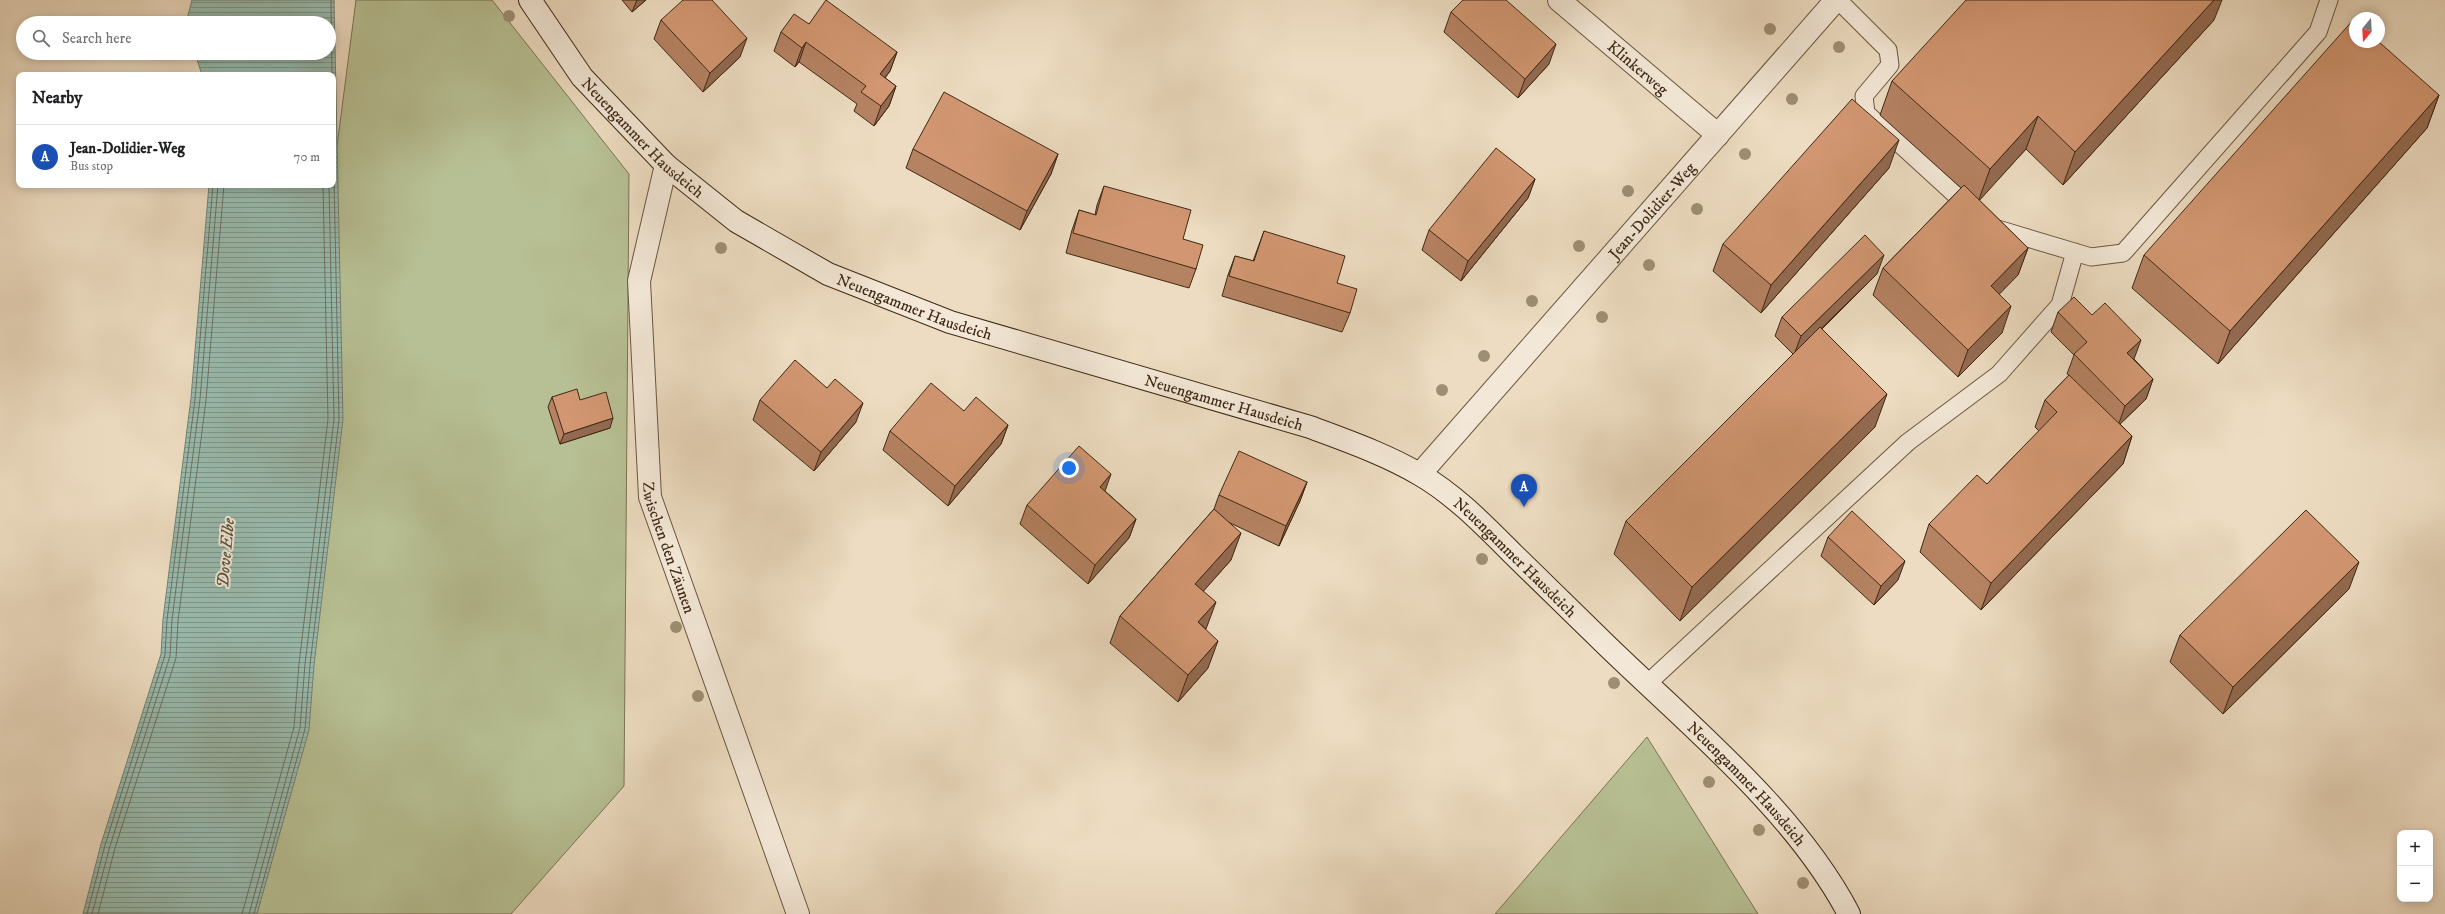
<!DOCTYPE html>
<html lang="en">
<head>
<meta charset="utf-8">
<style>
  :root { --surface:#fff; --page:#f2f2f2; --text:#202124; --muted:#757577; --line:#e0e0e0; --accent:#8f2418 }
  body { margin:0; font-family:"IM FELL DW Pica",serif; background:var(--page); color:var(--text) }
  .controls { position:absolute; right:12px; bottom:12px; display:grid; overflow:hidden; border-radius:8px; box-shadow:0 2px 10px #0003 }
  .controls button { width:36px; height:36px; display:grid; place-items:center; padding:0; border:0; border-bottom:1px solid var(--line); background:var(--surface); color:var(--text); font:20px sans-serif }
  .compass { position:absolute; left:2349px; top:12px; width:36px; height:36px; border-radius:50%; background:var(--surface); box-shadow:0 2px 10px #0003; rotate:198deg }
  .you { position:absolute; left:1069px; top:468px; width:14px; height:14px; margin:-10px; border:3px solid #fff; border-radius:50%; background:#1a73e8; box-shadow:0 0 0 6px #1a73e833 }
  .badge { display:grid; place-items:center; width:26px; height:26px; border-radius:50%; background:var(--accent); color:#fff; font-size:13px; font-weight:700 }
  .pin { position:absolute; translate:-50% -33px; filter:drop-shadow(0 1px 2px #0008) }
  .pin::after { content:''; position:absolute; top:21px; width:14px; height:12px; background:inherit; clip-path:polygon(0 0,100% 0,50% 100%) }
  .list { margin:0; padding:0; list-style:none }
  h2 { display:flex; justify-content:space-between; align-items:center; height:52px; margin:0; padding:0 16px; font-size:17px }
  h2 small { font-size:13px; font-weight:400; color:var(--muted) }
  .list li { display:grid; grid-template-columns:26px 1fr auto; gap:12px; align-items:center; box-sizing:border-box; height:64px; padding:0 16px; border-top:1px solid var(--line) }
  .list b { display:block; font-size:15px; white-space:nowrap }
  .list p { margin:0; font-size:13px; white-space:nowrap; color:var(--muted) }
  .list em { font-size:13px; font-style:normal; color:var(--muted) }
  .icon { flex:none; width:22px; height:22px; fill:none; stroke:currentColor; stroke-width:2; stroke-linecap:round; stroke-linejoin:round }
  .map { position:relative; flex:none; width:2445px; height:914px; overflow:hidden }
  .search { position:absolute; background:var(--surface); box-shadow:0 2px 10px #0003; left:16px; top:16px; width:320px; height:44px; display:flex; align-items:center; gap:10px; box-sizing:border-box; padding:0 14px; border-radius:22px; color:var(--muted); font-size:15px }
  .panel { position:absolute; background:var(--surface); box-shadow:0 2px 10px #0003; left:16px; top:72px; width:320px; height:116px; border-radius:8px }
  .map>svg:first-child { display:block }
  .green { fill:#b7c094; stroke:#7b7454 }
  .water { fill:url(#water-rules); stroke:#758172 }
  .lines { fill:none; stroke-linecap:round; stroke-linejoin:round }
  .shore { stroke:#6c7262; stroke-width:1 }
  .lane-casing { stroke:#6a563f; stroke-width:19 }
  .street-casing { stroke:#6a563f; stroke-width:24 }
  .secondary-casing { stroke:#3f2914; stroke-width:24 }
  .lane { stroke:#f3e8d7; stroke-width:17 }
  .street { stroke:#f3e8d7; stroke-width:22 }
  .secondary { stroke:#f3e8d7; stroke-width:22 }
  .tree { fill:#9e8e73 }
  .wall { fill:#b58262; stroke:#3f2914 }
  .shaded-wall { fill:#936a50; stroke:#3f2914 }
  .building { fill:#d29772; stroke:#3f2914 }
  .labels { text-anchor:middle; stroke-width:4; stroke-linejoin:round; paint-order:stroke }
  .street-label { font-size:16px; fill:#3f2914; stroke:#f3e8d7 }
  .water-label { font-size:17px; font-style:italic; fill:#564e3b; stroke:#f3e8d7 }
</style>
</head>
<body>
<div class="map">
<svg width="2445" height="914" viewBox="0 0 2445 914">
  <defs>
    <pattern id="water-rules" width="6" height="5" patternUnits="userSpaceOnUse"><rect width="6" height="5" fill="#99bcb0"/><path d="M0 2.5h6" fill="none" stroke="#7e998e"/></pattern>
  </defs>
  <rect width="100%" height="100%" fill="#eddcc1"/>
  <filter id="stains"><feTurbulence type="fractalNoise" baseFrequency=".005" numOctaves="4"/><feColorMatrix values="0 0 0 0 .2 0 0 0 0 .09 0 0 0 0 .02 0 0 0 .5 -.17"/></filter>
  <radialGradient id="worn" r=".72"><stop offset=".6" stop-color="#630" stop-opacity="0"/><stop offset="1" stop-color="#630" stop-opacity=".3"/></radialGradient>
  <!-- green -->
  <path class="green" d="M356 0H492L629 174 624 786 511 914H237Z
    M1647 737 1758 914H1495Z"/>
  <!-- water -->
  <path class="water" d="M192 0H334L343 419 314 665 309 730 257 914H83L101 844 161 654 163 619 191 398 209 185H333V75H202L195 53H329V23H186Z"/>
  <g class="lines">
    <!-- shore -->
    <path class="shore" d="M331 0 332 75
      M87 914 105 845 165 655 167 620 195 399 213 185
      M92 914 110 846 170 656 172 620 200 399 218 185
      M98 914 115 848 176 658 178 621 206 400 224 185
      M242 914 294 727 299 664 328 419 323 185
      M249 914 300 728 305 664 334 419 329 185
      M254 914 305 729 310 665 339 419 333 130"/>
    <defs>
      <path id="lane" d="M1838 0 1888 50 1890 65 1864 96 1866 113 1971 209
        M1991 227 2091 257 2123 253 2318 32 2329 0
        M1647 684 1908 442 1999 374 2060 305 2075 252"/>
      <g id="street">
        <path id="s1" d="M1559 0 1718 135"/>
        <path id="s2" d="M666 165 639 281 650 497 798 914"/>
        <path id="s3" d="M1420 474 1836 0"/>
      </g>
      <g id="secondary">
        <path id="s4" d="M530 0 582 77 666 165 736 221 828 274 950 322 1310 427C1347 441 1385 454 1419 474 1454 494 1484 525 1512 553 1540 580 1568 608 1597 636 1682 720 1793 807 1849 914"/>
      </g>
    </defs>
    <!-- lane casing -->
    <use href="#lane" class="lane-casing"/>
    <!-- street casing -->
    <use href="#street" class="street-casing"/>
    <!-- secondary casing -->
    <use href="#secondary" class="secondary-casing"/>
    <!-- lane -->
    <use href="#lane" class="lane"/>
    <!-- street -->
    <use href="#street" class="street"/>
    <!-- secondary -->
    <use href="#secondary" class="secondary"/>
  </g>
  <!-- trees -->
  <g class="tree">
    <circle cx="509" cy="16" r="6"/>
    <circle cx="1770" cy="29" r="6"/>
    <circle cx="1839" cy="47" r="6"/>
    <circle cx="1792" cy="99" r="6"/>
    <circle cx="1745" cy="154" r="6"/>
    <circle cx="1628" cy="191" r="6"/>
    <circle cx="1697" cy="209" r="6"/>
    <circle cx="1579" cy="246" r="6"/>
    <circle cx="721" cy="248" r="6"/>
    <circle cx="1649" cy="265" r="6"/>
    <circle cx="1532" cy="301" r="6"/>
    <circle cx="1602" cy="317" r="6"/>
    <circle cx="1484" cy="356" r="6"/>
    <circle cx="1442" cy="390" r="6"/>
    <circle cx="1482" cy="559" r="6"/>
    <circle cx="676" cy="627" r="6"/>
    <circle cx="1614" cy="683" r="6"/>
    <circle cx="698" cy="696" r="6"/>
    <circle cx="1709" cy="782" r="6"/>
    <circle cx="1759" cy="830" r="6"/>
    <circle cx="1803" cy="883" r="6"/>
  </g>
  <!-- wall -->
  <path class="wall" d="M622 0H646L632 12Z
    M1451 12 1549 64 1518 98 1444 32Z
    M661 20 740 57 703 92 654 39Z
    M2214 20 2063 185 2026 149 1979 200 2028 248 2018 275 1999 294 2002 333 1958 377 1873 295 1883 268 1961 188 1880 115 1892 81Z
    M809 24 897 52 890 71 885 78 896 86 889 106 874 126 854 111 857 104 799 62 795 67 774 51 781 32Z
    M2439 95 2427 128 2218 364 2132 288 2144 255Z
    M913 149 1058 154 1051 174 1020 230 906 168Z
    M1889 168 1761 313 1713 271 1723 244Z
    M1535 179 1528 198 1461 281 1422 250 1429 230Z
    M1104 186 1183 239 1196 269 1189 288 1066 253 1072 230 1079 210 1095 215 1097 205Z
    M1264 231 1337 283 1350 313 1342 332 1222 296 1228 275 1235 256 1253 261Z
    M1877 274 1822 329 1875 427 1680 621 1614 554 1626 521 1793 354 1775 336 1782 317Z
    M2058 312 2134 359 2153 379 2146 399 2120 424 2132 436 2123 464 1981 610 1920 552 1929 524 1987 484 2039 431 2035 427 2045 400 2069 375 2067 374 2074 355 2051 332Z
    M552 397 580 400 610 428 560 444 548 407Z
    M760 400 856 422 814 471 753 420Z
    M964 411 1008 425 1001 444 948 506 883 450 890 431Z
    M1307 482 1300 501 1279 546 1228 522 1231 560 1203 591 1208 668 1178 702 1110 643 1120 616 1214 509 1219 495Z
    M1105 491 1136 519 1129 538 1088 584 1020 524 1027 505Z
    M1828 537 1898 580 1874 605 1821 556Z
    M2349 589 2223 714 2170 662 2180 635Z"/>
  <!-- shaded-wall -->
  <path class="shaded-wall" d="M637 0H646L632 12Z
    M2214 0H2222L2214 20 2063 185 2075 152Z
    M747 38 740 57 703 92 710 73Z
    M806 42 799 62 795 67 802 48Z
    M1556 44 1549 64 1518 98 1525 79Z
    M897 52 890 71 873 94 880 74Z
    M896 86 889 106 874 126 881 106Z
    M2439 95 2427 128 2218 364 2230 331Z
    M2038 116 2026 149 1978 202 1990 169Z
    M1899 140 1889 168 1761 313 1771 285Z
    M1058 154 1051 174 1020 230 1027 211Z
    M1535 179 1528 198 1461 281 1468 261Z
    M2028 248 2018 275 1981 313 1991 286Z
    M1884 255 1877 274 1794 355 1801 336Z
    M2011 306 2002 333 1958 377 1968 350Z
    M2141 340 2134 359 2120 372 2127 353Z
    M2153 379 2146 399 2118 426 2125 406Z
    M1887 394 1875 427 1680 621 1692 587Z
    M863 403 856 422 814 471 821 452Z
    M613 418 610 428 560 444 564 434Z
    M1008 425 1001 444 948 506 955 486Z
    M2132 436 2123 464 1981 610 1991 583Z
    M1111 474 1104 494 1100 487Z
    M1307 482 1300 501 1279 546 1286 526Z
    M1136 519 1129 538 1088 584 1095 565Z
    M1241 533 1231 560 1185 612 1195 584Z
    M1905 561 1898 580 1874 605 1881 586Z
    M2359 562 2349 589 2223 714 2233 687Z
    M1216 602 1206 629 1198 622Z
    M1218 641 1208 668 1178 702 1188 675Z"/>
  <!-- building -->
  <path class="building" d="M683 0H712L747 38 710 73 661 20Z
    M826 0 897 52 880 74 896 86 881 106 861 92 866 86 806 42 802 48 781 32 794 14 809 24Z
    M1463 0H1506L1556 44 1525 79 1451 12Z
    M1966 0H2214L2075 152 2038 116 1990 169 1892 81Z
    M2354 19 2355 20V42H2379L2439 95 2230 331 2144 255Z
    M944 92 1058 154 1027 211 913 149Z
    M1852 99 1899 140 1771 285 1723 244Z
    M1496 148 1535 179 1468 261 1429 230Z
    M1964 185 2028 248 1991 286 2011 306 1968 350 1883 268Z
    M1104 186 1191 210 1183 239 1203 245 1196 269 1073 233 1079 210 1096 215Z
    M1264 231 1345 256 1337 283 1357 289 1350 313 1229 276 1235 256 1254 261Z
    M1865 235 1884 255 1801 336 1782 317Z
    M2074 297 2092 315 2105 303 2141 340 2127 353 2153 379 2125 406 2074 354 2087 342 2058 312Z
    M1820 327 1887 394 1692 587 1626 521Z
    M795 360 827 388 835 379 863 403 821 452 760 400Z
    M2069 375 2132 436 1991 583 1929 524 1977 475 1987 484 2057 412 2045 400Z
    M931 383 964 411 976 397 1008 425 955 486 890 431Z
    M577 389 580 400 606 392 613 418 564 434 552 397Z
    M1079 446 1111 474 1100 487 1136 519 1095 565 1027 505Z
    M1239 451 1307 482 1286 526 1219 495Z
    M1214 509 1241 533 1195 584 1216 602 1198 622 1218 641 1188 675 1120 616Z
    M2306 510 2359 562 2233 687 2180 635Z
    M1852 511 1905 561 1881 586 1828 537Z"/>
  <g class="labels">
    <!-- street labels -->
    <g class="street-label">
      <text dy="6" stroke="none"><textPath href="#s1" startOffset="104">Klinkerweg</textPath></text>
      <text dy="6" stroke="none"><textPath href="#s4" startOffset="179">Neuengammer Hausdeich</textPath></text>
      <text dy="6" stroke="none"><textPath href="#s3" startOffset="351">Jean-Dolidier-Weg</textPath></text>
      <text dy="6" stroke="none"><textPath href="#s4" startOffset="503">Neuengammer Hausdeich</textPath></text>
      <text dy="6" stroke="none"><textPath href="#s4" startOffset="827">Neuengammer Hausdeich</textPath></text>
      <text dy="6" stroke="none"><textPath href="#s2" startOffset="389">Zwischen den Zäunen</textPath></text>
      <text dy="6" stroke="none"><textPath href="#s4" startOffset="1163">Neuengammer Hausdeich</textPath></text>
      <text dy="6" stroke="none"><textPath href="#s4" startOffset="1487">Neuengammer Hausdeich</textPath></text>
    </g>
    <!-- water labels -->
    <g class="water-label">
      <text transform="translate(225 553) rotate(-85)" y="6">Dove Elbe</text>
    </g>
  </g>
  <rect width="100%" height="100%" filter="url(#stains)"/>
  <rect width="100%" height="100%" fill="url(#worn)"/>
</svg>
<div class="controls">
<button>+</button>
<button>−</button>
</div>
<svg class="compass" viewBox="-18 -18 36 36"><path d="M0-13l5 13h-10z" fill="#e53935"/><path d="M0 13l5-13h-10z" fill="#757577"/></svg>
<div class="you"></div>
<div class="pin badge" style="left:1524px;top:507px;background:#1a4fb4">A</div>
<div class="search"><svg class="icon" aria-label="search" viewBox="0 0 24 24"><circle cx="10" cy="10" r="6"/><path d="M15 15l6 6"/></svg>Search here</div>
<section class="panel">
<h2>Nearby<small></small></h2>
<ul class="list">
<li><span class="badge" style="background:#1a4fb4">A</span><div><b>Jean-Dolidier-Weg</b><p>Bus stop</p></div><em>70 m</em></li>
</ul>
</section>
</div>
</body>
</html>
